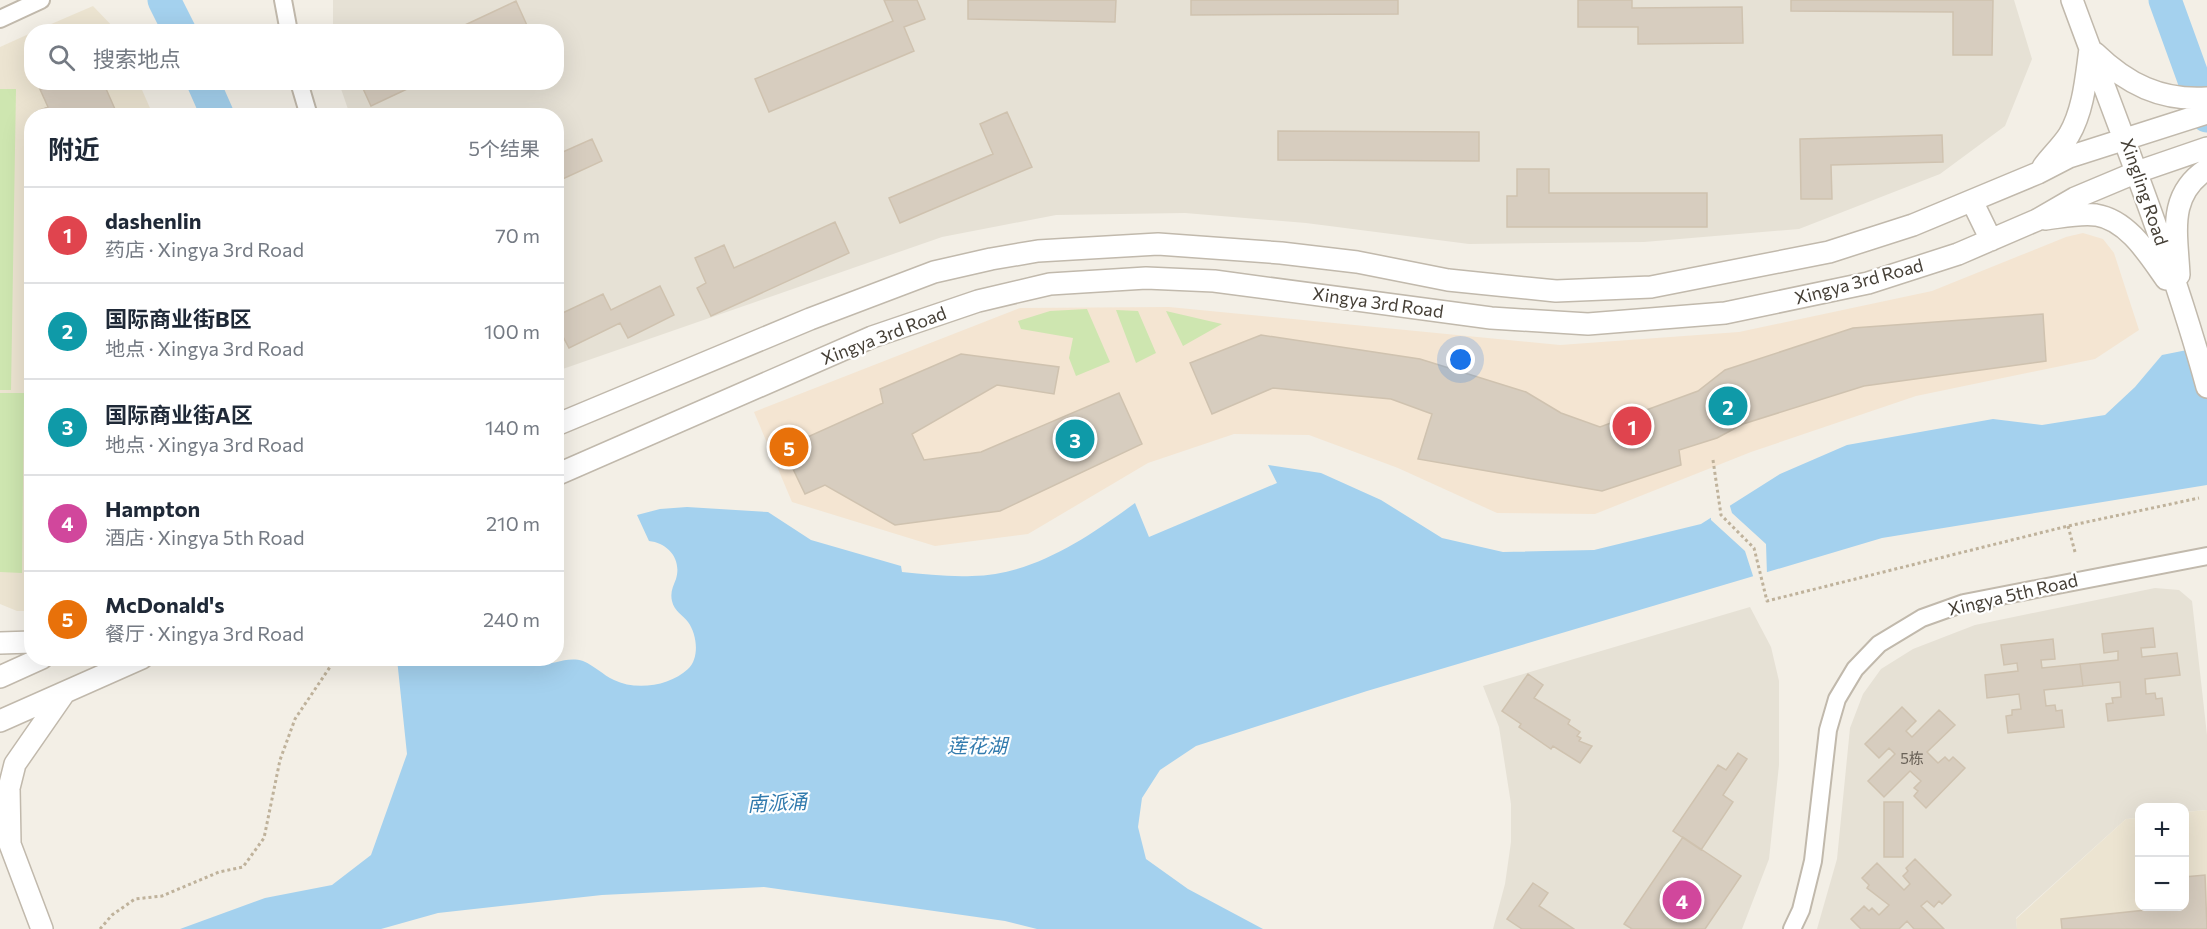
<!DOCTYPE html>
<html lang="zh">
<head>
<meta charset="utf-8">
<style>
  :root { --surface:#fff; --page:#f6f6f7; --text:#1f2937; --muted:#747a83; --line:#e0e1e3; --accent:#db2777 }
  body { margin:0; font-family:Commissioner,"Noto Sans SC",sans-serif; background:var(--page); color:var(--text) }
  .controls { position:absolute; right:18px; bottom:18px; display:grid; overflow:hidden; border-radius:12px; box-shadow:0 6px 24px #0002 }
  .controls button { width:54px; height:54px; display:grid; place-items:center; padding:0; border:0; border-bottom:2px solid var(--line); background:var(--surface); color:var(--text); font:30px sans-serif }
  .you { position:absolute; left:1461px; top:360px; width:21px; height:21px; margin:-15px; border:4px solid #fff; border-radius:50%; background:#1a73e8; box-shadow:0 0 0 9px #1a73e833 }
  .badge { display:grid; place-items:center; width:39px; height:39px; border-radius:50%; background:var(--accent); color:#fff; font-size:20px; font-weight:700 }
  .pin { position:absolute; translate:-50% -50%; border:3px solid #fff; box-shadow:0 2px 6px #0006 }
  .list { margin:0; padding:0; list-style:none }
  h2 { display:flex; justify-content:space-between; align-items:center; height:78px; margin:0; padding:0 24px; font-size:26px }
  h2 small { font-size:20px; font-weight:400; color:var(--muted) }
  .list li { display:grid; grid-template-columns:39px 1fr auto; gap:18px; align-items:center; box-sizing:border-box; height:96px; padding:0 24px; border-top:2px solid var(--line) }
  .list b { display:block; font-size:22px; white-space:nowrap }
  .list p { margin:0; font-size:20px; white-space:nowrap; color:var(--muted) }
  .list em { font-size:20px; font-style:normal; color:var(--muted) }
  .icon { flex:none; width:33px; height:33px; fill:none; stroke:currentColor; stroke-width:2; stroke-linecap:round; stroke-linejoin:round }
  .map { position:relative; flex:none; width:2207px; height:929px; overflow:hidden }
  .search { position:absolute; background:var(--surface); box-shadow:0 6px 24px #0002; left:24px; top:24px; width:540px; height:66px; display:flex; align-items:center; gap:15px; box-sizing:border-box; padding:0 21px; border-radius:24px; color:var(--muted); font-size:22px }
  .panel { position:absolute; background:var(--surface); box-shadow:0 6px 24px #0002; left:24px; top:108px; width:540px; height:558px; border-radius:24px }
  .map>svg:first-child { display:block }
  .residential { fill:#e6e1d5 }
  .commercial { fill:#f4e5d2 }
  .education { fill:#ece4d1 }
  .green { fill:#cee6b0 }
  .water { fill:#a4d1ee }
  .pier { fill:#f3efe6 }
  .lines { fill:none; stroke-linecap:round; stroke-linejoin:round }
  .river { stroke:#a4d1ee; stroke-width:33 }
  .building { fill:#d7cdbf; stroke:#cfc2af; stroke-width:1.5 }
  .minor-casing { stroke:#c1b9ac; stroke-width:20 }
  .tertiary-casing { stroke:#c1b9ac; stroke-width:24 }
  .path { stroke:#bfb29b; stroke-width:3; stroke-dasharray:3 3; stroke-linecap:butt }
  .minor { stroke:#fff; stroke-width:16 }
  .tertiary { stroke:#fff; stroke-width:21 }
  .labels { text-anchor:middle; stroke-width:4.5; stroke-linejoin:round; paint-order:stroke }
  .number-label { font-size:15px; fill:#6a6258 }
  .street-label { font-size:18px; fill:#453f36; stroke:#fff }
  .water-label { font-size:20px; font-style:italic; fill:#327bae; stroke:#fff }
</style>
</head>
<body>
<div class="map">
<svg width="2207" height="929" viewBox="0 0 2207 929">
  <rect width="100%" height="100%" fill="#f3efe6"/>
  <!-- residential -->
  <path class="residential" d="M333 0H2014L2032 59 2005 126 1940 174 1799 229 1644 242 1469 244 1306 223 1185 213 1056 215 942 237 557 371 556 116 350 115 339 83 556 82V32L333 31Z
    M2155 588 2179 590 2192 601 2207 735V810L2185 812 2184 808H2140L2139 818 2126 819 2016 918 2017 929H1817L1837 859 1850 728 1863 694 1881 669 1913 649 1975 625Z
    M1750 607 1771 647 1779 681V765L1769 859 1742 929H1493L1505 884 1511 842V804L1499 727 1483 686Z"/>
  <!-- commercial -->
  <path class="commercial" d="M2083 233 2103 239 2114 253 2139 330 2095 359 1916 396 1751 452 1595 514 1497 513 1398 468 1309 435 1234 434 1148 463 1028 534 935 546 792 502 754 412 1020 308 1169 307 1560 345 1739 332 1932 291 2066 237Z"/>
  <!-- education -->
  <path class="education" d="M93 6 117 31H35Z
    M31 33 32 82 139 83 153 115 32 116 31 611H17L0 604V47Z
    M2207 810V929H2017L2016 919 2126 819 2139 818 2140 906H2184L2185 812Z"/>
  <!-- green -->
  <path class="green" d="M0 89H16L11 390H0Z
    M1087 309 1110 362 1076 376 1069 358 1073 338 1021 329 1018 321 1050 311Z
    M1116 310 1138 311 1156 353 1136 363Z
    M1166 311 1222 324 1183 346Z
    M0 393H24L22 573 0 572Z"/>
  <!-- water -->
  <path class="water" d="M2207 346V485L1882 538 1367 691 1196 746 1160 770 1142 798 1138 827 1146 859 1188 889 1263 929H1037L1005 921 764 887 602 895 438 913 381 929H180L265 898 332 885 371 855 407 754 397 659H522C543 674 561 654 583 661 595 666 603 675 614 680 636 691 670 686 688 669 700 658 697 634 688 622 683 615 674 611 672 601 670 592 673 587 676 579 682 559 668 543 649 541L637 515 660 509 687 507 768 512 811 540 901 566 902 572C925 574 948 577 972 576 1033 575 1087 538 1135 503L1149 537 1277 483 1268 465 1321 473 1381 500 1442 538 1503 552 1594 550 1701 524 1780 474 1847 445 1993 419 2042 425 2105 415 2135 387 2162 355Z"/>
  <!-- pier -->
  <path class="pier" d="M1729 503 1732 513 1766 544 1767 575 1754 579 1745 551 1711 520V514Z"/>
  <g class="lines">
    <!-- river -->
    <path class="river" d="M164 0 180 32
      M2165 0 2207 116
      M203 82 218 116"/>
  </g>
  <!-- building -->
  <path class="building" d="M884 0H917L925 19 904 27 914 51 769 112 755 79 893 21Z
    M968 0H1116L1115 22 968 19Z
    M1191 0H1398V14L1191 15Z
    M1578 0H1632V8L1742 7 1743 43 1638 44V27H1578Z
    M1791 0H1993L1992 55H1953V12L1791 11Z
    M516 1 530 32H450Z
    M50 82H103L118 116H38L36 112 48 107 39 87Z
    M360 82H422L371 106Z
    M1007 112 1032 167 900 223 889 198 993 154 980 124Z
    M1278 131 1479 132V161L1278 160Z
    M1942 135 1943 162 1831 165 1832 199H1801L1800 139Z
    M592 139 602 161 556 182V155Z
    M1517 169H1549V193H1707V227H1507V196H1517Z
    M835 222 849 253 711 316 697 288 706 283 695 258 724 245 734 268Z
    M660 286 674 315 628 338 620 323 569 348 561 333 556 335V316L603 294 611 310Z
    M2043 314 2046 361 1864 386 1743 424 1717 438 1679 450 1681 465 1602 491 1418 459 1432 414 1391 399 1273 388 1212 414 1190 363 1261 335 1420 359 1526 392 1561 413 1600 427 1698 391 1725 370 1853 328Z
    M961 354 1059 367 1054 394 997 385 912 434 924 460 981 452 1119 393 1142 444 1000 511 895 525 825 485 805 494 783 448 883 403 880 389Z
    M2153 628 2155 647 2141 648 2142 657 2177 653 2180 675 2145 679 2146 694 2155 693 2156 699 2162 698 2164 715 2108 721 2106 704 2113 703 2112 698 2121 697 2120 682 2083 686 2080 664 2118 660V651L2104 653 2102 634Z
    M2053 639 2055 659 2041 660 2042 668 2080 664 2083 686 2044 690 2046 706 2055 705 2056 711 2062 710 2064 727 2008 733 2006 716 2012 715V710L2021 709 2019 694 1987 698 1985 675 2018 671 2017 663 2004 665 2001 645Z
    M1528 674 1543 685 1534 698 1570 720 1568 724 1580 732 1577 736 1581 738 1579 741 1592 746 1580 763 1553 746 1551 749 1519 727 1521 724 1502 711Z
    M1902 707 1916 721 1906 731 1912 737 1939 710 1955 725 1927 752 1938 763 1945 757 1949 761 1953 757 1965 768 1926 808 1914 796 1918 791 1914 788 1921 781 1910 771 1884 797 1868 781 1895 754 1889 748 1879 758 1865 744Z
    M1738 753 1747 759 1723 795 1733 802 1701 850 1673 831 1718 765 1726 770Z
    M1884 802H1903V857H1884Z
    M1683 837 1741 876 1705 929H1632L1624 924Z
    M1915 859 1951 895 1942 904 1939 901 1934 907 1927 901 1921 906 1944 929H1914L1907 921 1899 929H1861L1851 919 1864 906 1869 911 1872 908 1879 915 1889 905 1867 888 1869 885 1862 878 1877 863 1904 890 1910 884 1903 876 1908 871 1906 868Z
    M2205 875 2207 929H2062L2061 919 2184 906V877Z
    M1533 883 1548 893 1539 906 1574 929H1522L1507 919Z"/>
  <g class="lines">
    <defs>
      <path id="minor" d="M283 0 289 32
        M0 19 41 0
        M299 82 309 116
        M1792 929 1801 910 1813 861 1828 730 1837 699 1855 669 1879 644 1922 618 1964 603 2207 556"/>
      <path id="tertiary" d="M2072 0C2119 128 2171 255 2207 387
        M2095 53C2127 84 2161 101 2207 98
        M2043 167C2051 156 2062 146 2069 135 2084 109 2086 77 2090 49
        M1972 201 1991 240
        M2045 219C2062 217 2079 213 2096 215 2128 220 2149 255 2166 279
        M2179 275C2177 233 2167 195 2207 169
        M556 425 810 319 934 272 991 259 1038 251 1158 244 1281 253 1357 262 1448 280 1556 291 1651 287 1829 252 1913 225 2038 173 2069 157 2207 113
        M556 475 872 337 978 301 1050 284 1146 278 1214 281 1491 318 1588 324 1725 313 1868 283 1958 254 2037 220 2075 198 2137 172 2207 148
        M0 643 32 642
        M0 677 42 658
        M0 721 142 658
        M5 831 42 929
        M10 843 9 788 15 764 65 692"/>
    </defs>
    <!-- minor casing -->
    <use href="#minor" class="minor-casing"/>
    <!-- tertiary casing -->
    <use href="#tertiary" class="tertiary-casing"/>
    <!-- path -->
    <path class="path" d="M1713 460 1721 515 1754 548 1767 601 2068 526 2199 498
      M2068 526 2075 552
      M100 929 112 915 135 899 162 896 219 872 243 867 264 838 280 760 295 719 336 658"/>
    <!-- minor -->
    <use href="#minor" class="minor"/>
    <!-- tertiary -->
    <use href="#tertiary" class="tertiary"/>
  </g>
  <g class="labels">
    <!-- number labels -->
    <g class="number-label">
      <text x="1912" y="764">5栋</text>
    </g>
    <!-- street labels -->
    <g class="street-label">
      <text transform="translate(2144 192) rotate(71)" y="6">Xingling Road</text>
      <text transform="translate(1859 282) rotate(-15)" y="6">Xingya 3rd Road</text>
      <text transform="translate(1378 303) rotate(8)" y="6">Xingya 3rd Road</text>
      <text transform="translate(884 336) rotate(-21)" y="6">Xingya 3rd Road</text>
      <text transform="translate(2013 595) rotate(-13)" y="6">Xingya 5th Road</text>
    </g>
    <!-- water labels -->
    <g class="water-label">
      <text x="977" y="753">莲花湖</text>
      <text transform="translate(777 803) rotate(-3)" y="7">南派涌</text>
    </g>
  </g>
</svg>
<div class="controls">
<button>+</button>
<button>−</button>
</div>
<div class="you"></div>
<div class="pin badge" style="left:1632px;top:426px;background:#e0444e">1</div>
<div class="pin badge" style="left:1728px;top:406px;background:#0f9aa8">2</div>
<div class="pin badge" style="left:1075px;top:439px;background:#0f9aa8">3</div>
<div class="pin badge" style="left:1682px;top:900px;background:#d1479c">4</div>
<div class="pin badge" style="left:789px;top:447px;background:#e8710a">5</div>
<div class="search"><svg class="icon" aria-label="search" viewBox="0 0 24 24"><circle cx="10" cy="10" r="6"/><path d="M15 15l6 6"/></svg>搜索地点</div>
<section class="panel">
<h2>附近<small>5个结果</small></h2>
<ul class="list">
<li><span class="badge" style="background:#e0444e">1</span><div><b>dashenlin</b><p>药店 · Xingya 3rd Road</p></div><em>70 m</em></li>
<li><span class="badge" style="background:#0f9aa8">2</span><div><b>国际商业街B区</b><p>地点 · Xingya 3rd Road</p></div><em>100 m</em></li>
<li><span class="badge" style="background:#0f9aa8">3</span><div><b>国际商业街A区</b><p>地点 · Xingya 3rd Road</p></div><em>140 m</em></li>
<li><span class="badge" style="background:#d1479c">4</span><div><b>Hampton</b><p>酒店 · Xingya 5th Road</p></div><em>210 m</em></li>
<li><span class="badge" style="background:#e8710a">5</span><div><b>McDonald's</b><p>餐厅 · Xingya 3rd Road</p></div><em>240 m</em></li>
</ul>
</section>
</div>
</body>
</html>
